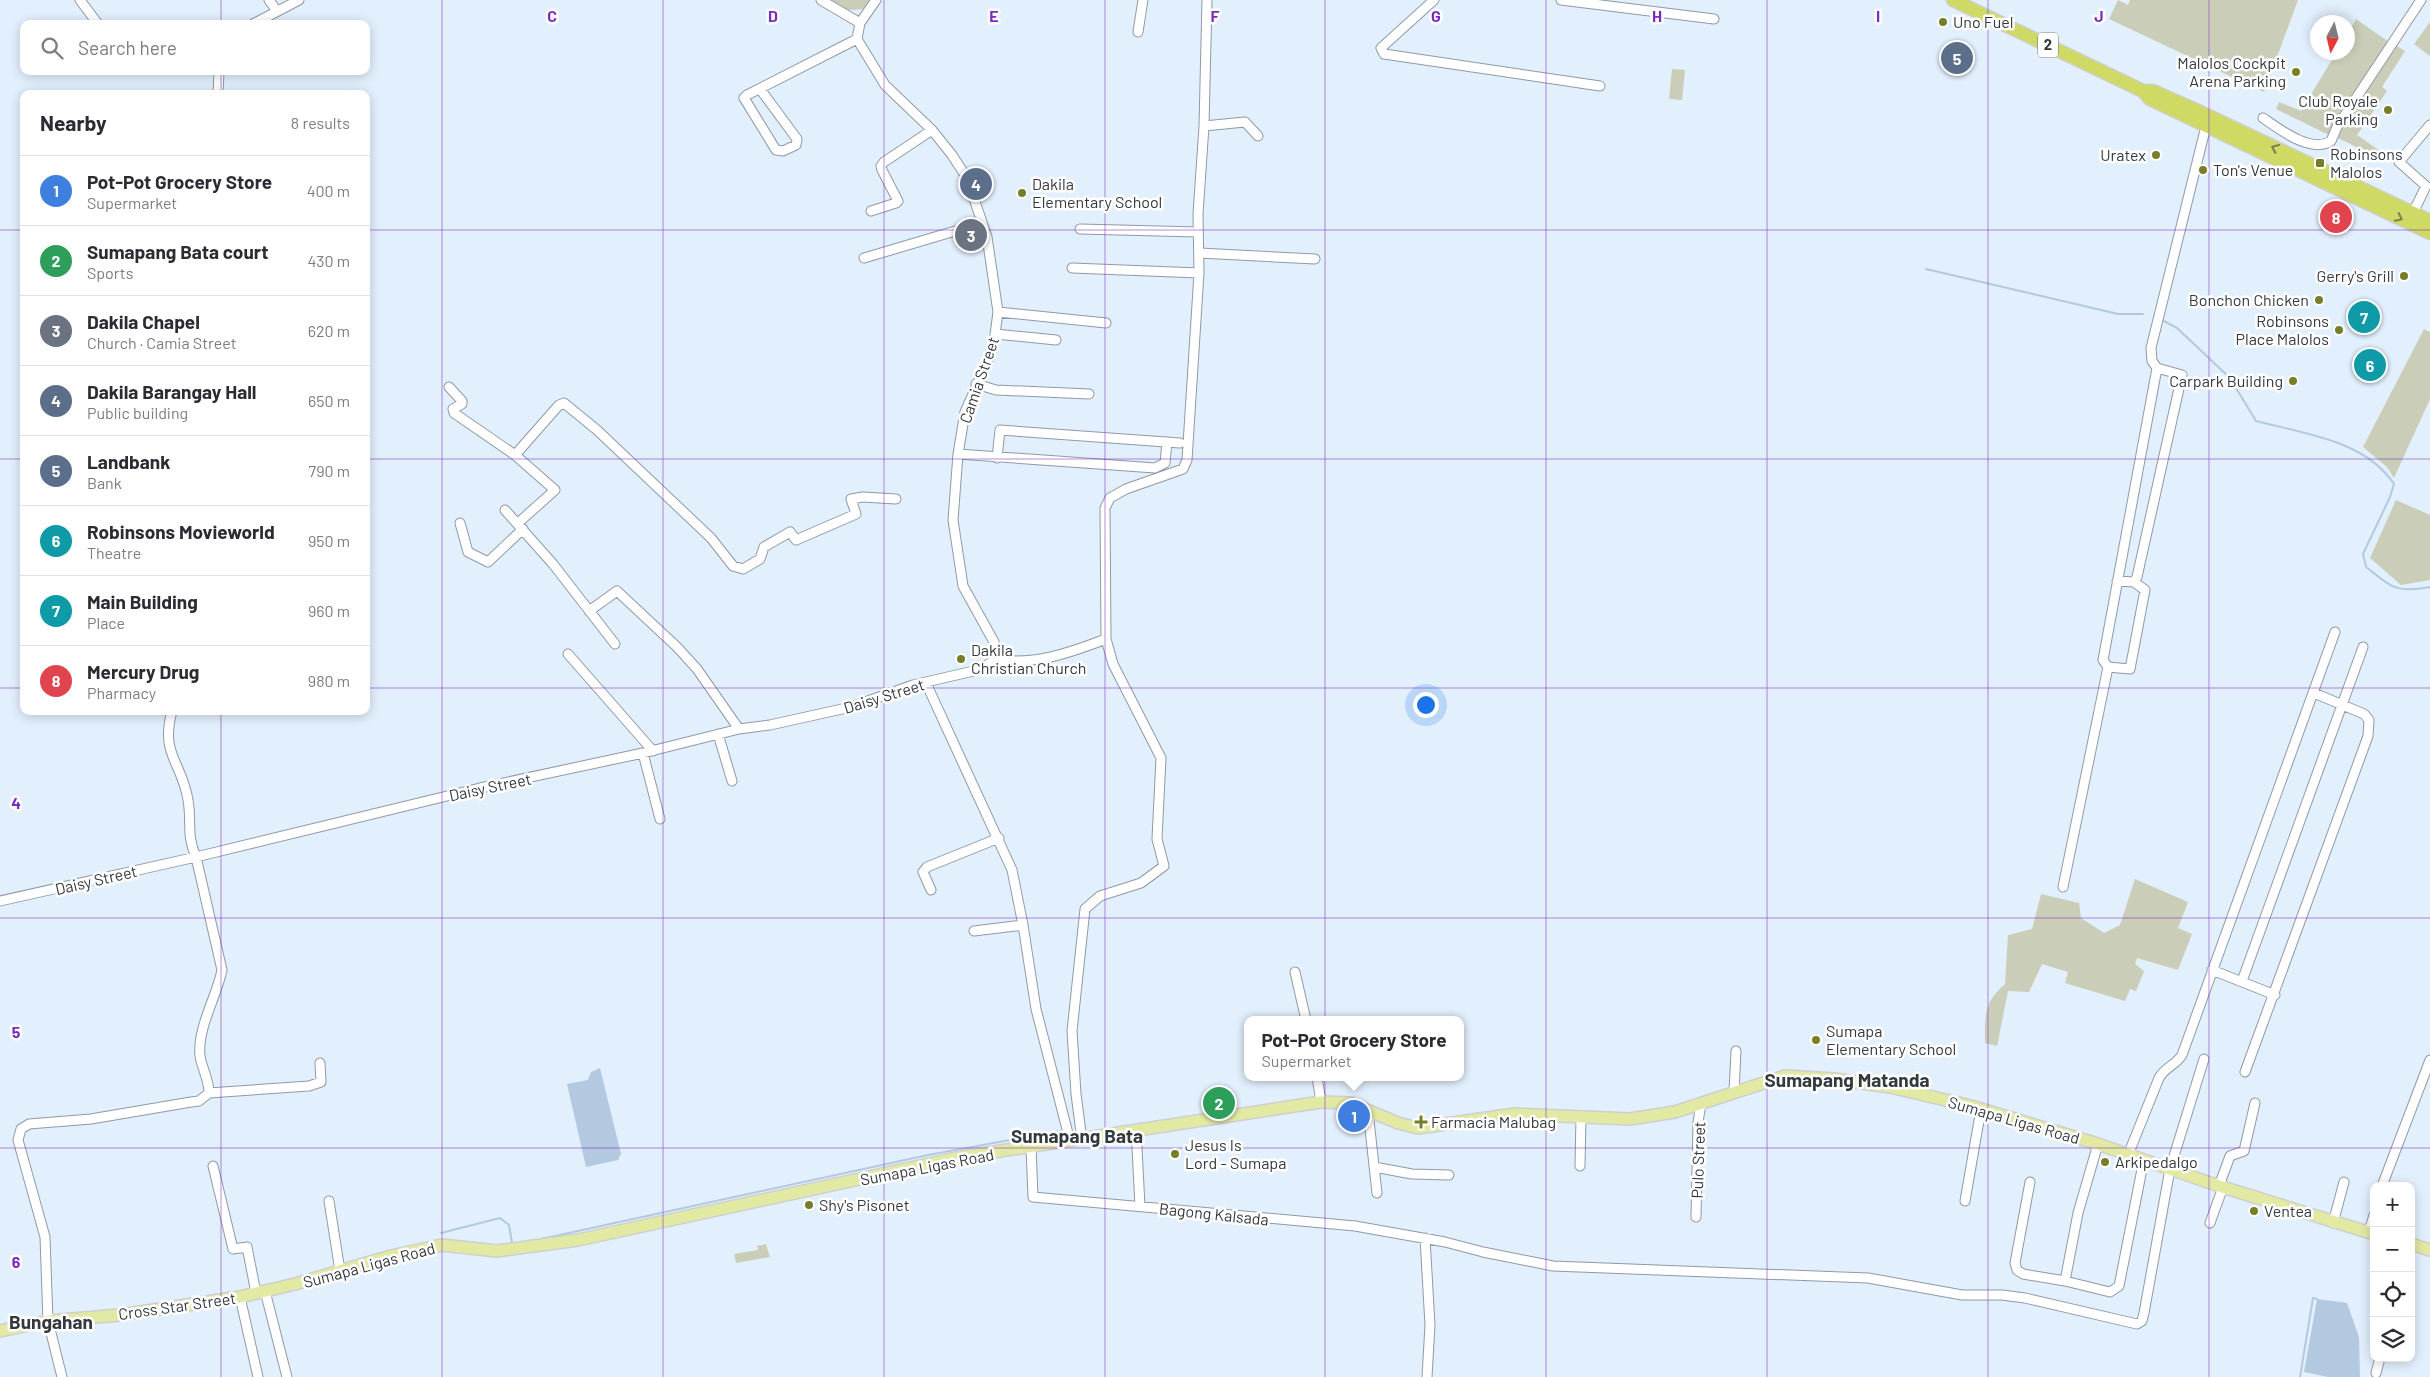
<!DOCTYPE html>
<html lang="en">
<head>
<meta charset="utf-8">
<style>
  :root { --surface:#fff; --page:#f2f2f3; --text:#2b2b33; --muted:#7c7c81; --line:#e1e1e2; --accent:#767e29 }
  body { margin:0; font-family:Barlow,sans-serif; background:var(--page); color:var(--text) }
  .controls { position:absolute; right:15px; bottom:15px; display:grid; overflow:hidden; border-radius:10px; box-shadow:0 2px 12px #0003 }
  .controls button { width:45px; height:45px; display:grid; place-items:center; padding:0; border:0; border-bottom:1px solid var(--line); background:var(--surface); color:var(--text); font:25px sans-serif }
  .compass { position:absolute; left:2310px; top:15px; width:45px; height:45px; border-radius:50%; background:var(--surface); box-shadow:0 2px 12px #0003; rotate:187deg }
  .you { position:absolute; left:1425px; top:704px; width:18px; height:18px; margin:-12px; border:4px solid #fff; border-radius:50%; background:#1a73e8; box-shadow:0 0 0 8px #1a73e833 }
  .badge { display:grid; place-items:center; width:32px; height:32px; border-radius:50%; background:var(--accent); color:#fff; font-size:16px; font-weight:700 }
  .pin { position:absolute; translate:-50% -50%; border:2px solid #fff; box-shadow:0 1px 5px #0006 }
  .popup { position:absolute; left:1244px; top:1016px; width:220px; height:65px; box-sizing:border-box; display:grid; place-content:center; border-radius:10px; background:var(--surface); filter:drop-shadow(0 1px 4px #0005); font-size:16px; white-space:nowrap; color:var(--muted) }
  .popup b { font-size:19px; color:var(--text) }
  .popup::after { content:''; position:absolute; left:50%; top:100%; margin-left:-10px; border:10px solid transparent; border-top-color:var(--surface) }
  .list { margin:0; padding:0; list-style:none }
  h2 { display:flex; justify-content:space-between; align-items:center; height:65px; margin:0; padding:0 20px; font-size:21px }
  h2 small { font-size:16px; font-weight:400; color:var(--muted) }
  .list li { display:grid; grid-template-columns:32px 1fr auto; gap:15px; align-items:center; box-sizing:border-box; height:70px; padding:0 20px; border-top:1px solid var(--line) }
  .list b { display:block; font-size:19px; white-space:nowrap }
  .list p { margin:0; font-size:16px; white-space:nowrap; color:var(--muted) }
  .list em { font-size:16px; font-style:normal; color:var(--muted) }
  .icon { flex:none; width:28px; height:28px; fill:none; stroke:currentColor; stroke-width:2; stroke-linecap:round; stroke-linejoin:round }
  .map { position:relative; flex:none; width:2430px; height:1377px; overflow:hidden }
  .search { position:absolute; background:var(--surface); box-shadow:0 2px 12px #0003; left:20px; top:20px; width:350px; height:55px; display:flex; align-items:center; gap:12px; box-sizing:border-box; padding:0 18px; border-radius:10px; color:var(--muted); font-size:19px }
  .panel { position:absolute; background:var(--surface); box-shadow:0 2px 12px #0003; left:20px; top:90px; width:350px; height:625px; border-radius:10px }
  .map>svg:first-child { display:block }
  .green { fill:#caceb9 }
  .water { fill:#b3c9e0 }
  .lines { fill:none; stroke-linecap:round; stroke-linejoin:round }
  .stream { stroke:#b3c9e0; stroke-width:2 }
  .minor-casing { stroke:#8f9aa6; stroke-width:11 }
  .major-casing { stroke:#cecfd1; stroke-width:14 }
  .highway-casing { stroke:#cecfd1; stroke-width:15 }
  .minor { stroke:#fff; stroke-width:9 }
  .major { stroke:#e2e9a2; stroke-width:11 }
  .highway { stroke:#ceda64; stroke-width:12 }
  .oneway { stroke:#79814f }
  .grid { fill:none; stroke:#7b2cbf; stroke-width:1; stroke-opacity:0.55 }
  .poi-dot { fill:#767e29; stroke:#fff; stroke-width:2 }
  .labels { text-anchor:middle; stroke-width:5; stroke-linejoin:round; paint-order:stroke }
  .shield { fill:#fff; stroke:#717478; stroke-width:1 }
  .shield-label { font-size:15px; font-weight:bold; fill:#34393e }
  .poi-label { font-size:16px; fill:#34393e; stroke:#fff; text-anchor:start }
  .street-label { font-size:16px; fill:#34393e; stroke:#fff }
  .quarter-label { font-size:19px; font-weight:bold; fill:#34393e; stroke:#fff }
  .grid-label { font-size:16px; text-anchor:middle; font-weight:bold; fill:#7b2cbf; stroke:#fff; stroke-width:5; stroke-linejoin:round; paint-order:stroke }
</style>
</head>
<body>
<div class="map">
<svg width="2430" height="1377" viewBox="0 0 2430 1377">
  <rect width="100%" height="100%" fill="#e2effc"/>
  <!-- green -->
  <path class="green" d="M827 0H872L866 9 848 10Z
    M2118 0 2128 5 2130 0H2298L2264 92 2109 19Z
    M2356 19 2389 42 2331 136 2276 109 2279 102 2301 111 2336 53 2348 52V33Z
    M2430 22V56L2414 44Z
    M2391 42 2405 51 2382 87 2387 91 2357 135 2383 153 2379 158 2338 138 2339 128Z
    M1672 69 1685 70 1682 100 1669 99Z
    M2424 329 2430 332V399L2394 478 2387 467 2363 447Z
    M2396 500 2430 515V580L2401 585 2370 558Z
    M2135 879 2188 902 2178 928 2192 934 2178 970 2137 958 2135 964 2144 971 2136 991 2130 989 2125 1001 2065 983 2068 972 2042 964 2029 992 2008 991 1997 1046 1985 1043C1985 1016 1983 1003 2005 984L2008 935 2032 929 2041 894 2079 903 2081 918 2104 933 2120 925Z
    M1222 1090 1226 1115 1215 1116 1211 1092Z
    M766 1244 770 1257 736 1263 734 1254 758 1250 757 1246Z"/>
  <!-- water -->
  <path class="water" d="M600 1068 621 1154 618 1160 586 1167 567 1084 588 1080 591 1072Z
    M2317 1299 2347 1303 2359 1337 2360 1377H2328L2304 1372Z"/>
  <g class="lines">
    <!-- stream -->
    <path class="stream" d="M1926 269 2118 314H2143
      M2162 320 2177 328 2230 378 2256 421C2304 434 2365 440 2394 484L2390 497 2363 554 2366 567C2393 588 2395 593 2430 587
      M441 1233 500 1218 509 1225 512 1243 515 1244
      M541 1239 928 1155 1065 1130
      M2300 1377 2313 1298 2317 1299"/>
    <defs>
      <path id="minor" d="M80 0 98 24
        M269 0 277 11
        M821 0 860 23
        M1434 0 1381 48 1384 54 1600 86
        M1561 0 1714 19
        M253 24 299 0
        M1138 32 1143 0
        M760 89 797 139 796 145 783 151 776 150 744 98 747 95 857 39
        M218 94 219 71
        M2263 118C2279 129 2311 154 2331 141L2337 127 2421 0
        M1204 126 1245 122 1258 136
        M871 211 896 203 898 201 882 170 881 166 884 162 932 130
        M2413 213 2426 186 2399 162 2430 125
        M1080 229 1198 232
        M1199 253 1315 259
        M864 258 982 223
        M1072 268 1199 273
        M998 312 1106 323
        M995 334 1056 340
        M976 384 996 390 1089 394
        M449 387 462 401V404L453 409 454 413 515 455
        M958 454 1155 468 1165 463 1167 442
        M997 458 1000 430 1180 443
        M505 510 553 564 615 644
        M460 523 468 552 488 562 523 529
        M518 523 555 490 515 455 559 405 564 403 597 430 711 538 733 566 743 569 760 559 764 547 790 532 796 540 856 514 851 499 863 497 896 499
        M2117 581 2134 582 2137 577 2182 375 2157 368 2152 361 2151 348 2206 126
        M589 611 617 591 677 647 697 669 739 729
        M568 654 653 751
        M994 659C1034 666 1069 653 1106 639
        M2108 667 2130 669 2145 590 2134 582
        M926 683 1012 870 1023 925 1036 1009 1070 1141
        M718 734 732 781
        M643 753 660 819
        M2063 887 2108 667 2103 660 2157 368
        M931 890 923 872 927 867 999 838
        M0 901 196 857 480 788 643 753 739 729 770 725 851 707 913 685 978 670 994 661V642L963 586 953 520 958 454 965 412 988 360 994 342 998 312 987 237 967 178 952 155 932 130 885 85 857 39 860 23 876 0
        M974 931 1023 925
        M2212 970 2275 995
        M1295 972 1306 1020
        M2242 981 2363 647
        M2245 1072 2368 736 2369 720 2364 714 2314 693
        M1317 1077 1321 1102
        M1734 1092 1736 1051
        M209 1093 309 1086 321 1082 320 1063
        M1368 1111 1377 1193
        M1136 1129 1140 1206
        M1082 1140 1076 1094 1072 1031 1085 909 1100 896 1141 883 1164 866 1157 839 1161 758 1113 664 1106 639 1105 508 1110 498 1126 489 1183 469 1187 460 1199 273 1198 214 1204 126 1207 0
        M1031 1147 1033 1197 1355 1226 1445 1242 1483 1252 1553 1266 1868 1278 1962 1295H2002L2025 1298 2137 1324 2142 1321 2144 1313 2170 1169 2204 1059
        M2128 1155 2159 1078C2165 1067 2176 1065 2182 1055L2335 632
        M213 1166 233 1249 247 1247 256 1293
        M1580 1166 1581 1116
        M1374 1167 1412 1174 1449 1175
        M2030 1182 2015 1263 2017 1270 2023 1274 2065 1281 2110 1292 2119 1286 2144 1159
        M2219 1186 2230 1156 2244 1151 2255 1103
        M2382 1186 2430 1060
        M329 1201 340 1271
        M1965 1201 1981 1109
        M1696 1217 1698 1122 1701 1104
        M2210 1223 2223 1187
        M2333 1223 2344 1182
        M2369 1232 2374 1215
        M1425 1238 1430 1325 1427 1377
        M2065 1281 2078 1213 2098 1144
        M265 1291 287 1377
        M240 1297 258 1377
        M2376 1373 2380 1358
        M62 1377 48 1321 45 1237 18 1140 21 1129 29 1124 91 1119 191 1102 199 1101 209 1093C209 1079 202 1069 200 1056 197 1028 217 996 222 970L196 857C186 835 192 822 188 800 182 762 160 755 172 711"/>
      <path id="major" d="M2411 1244 2430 1250
        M0 1331 48 1321 120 1315 240 1297 295 1284 391 1256 442 1245 497 1251 578 1240 961 1157 1321 1102 1350 1103 1398 1123 1418 1128 1515 1114 1630 1119 1675 1112 1785 1076 1834 1079 1890 1087 1971 1106 2098 1144 2219 1186 2374 1234"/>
      <path id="highway" d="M1953 0 2143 91 2150 99 2430 233
        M2143 91H2153L2196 110 2430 221"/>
    </defs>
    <!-- minor casing -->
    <use href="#minor" class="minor-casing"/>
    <!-- major casing -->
    <use href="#major" class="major-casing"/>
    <!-- highway casing -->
    <use href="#highway" class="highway-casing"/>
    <!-- minor -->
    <use href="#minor" class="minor"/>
    <!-- major -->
    <use href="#major" class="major"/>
    <!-- highway -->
    <use href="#highway" class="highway"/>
  </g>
  <!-- one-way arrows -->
  <defs><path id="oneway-chevron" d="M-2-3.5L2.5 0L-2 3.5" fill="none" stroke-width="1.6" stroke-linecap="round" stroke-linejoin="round" transform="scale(1.25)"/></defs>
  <g class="oneway">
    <use href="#oneway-chevron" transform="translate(2275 148) rotate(-155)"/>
    <use href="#oneway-chevron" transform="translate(2399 218) rotate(26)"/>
  </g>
  <!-- grid -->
  <path class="grid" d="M221 0V24M442 0V1377M663 0V1377M884 0V1377M1105 0V1377M1325 0V1377M1546 0V1377M1767 0V1377M1988 0V1377M2209 0V1377M221 71V94M0 230H24M366 230H2430M0 459H24M366 459H2430M0 688H24M366 688H2430M221 711V1377M0 918H2430M0 1148H2430"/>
  <!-- markers -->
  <g class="poi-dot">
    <circle cx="1943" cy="22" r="5"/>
    <circle cx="2296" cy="72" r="5"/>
    <circle cx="2388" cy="110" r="5"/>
    <circle cx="2156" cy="155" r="5"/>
    <rect x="2315" y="158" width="10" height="10" rx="2.5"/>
    <circle cx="2203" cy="170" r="5"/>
    <circle cx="1022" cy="193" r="5"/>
    <circle cx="2404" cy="276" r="5"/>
    <circle cx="2319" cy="300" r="5"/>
    <circle cx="2339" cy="330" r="5"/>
    <circle cx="2293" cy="381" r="5"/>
    <circle cx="961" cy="659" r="5"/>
    <circle cx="1816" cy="1040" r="5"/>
    <path d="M1418.5 1114.5h5v5h5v5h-5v5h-5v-5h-5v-5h5z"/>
    <circle cx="1175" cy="1154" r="5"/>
    <circle cx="2105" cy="1162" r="5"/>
    <circle cx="809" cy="1205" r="5"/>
    <circle cx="2254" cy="1211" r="5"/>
  </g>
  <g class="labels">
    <!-- shield labels -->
    <rect class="shield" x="2038" y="32.5" width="20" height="25" rx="4"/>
    <g class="shield-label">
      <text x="2048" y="50">2</text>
    </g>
    <!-- poi labels -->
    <g class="poi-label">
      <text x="1953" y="28">Uno Fuel</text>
      <text x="2286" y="69" text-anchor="end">Malolos Cockpit<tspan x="2286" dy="18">Arena Parking</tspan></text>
      <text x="2378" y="107" text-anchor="end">Club Royale<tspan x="2378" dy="18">Parking</tspan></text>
      <text x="2330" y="160">Robinsons<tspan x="2330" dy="18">Malolos</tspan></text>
      <text x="2146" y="161" text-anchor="end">Uratex</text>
      <text x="2213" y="176">Ton's Venue</text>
      <text x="1032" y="190">Dakila<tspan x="1032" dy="18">Elementary School</tspan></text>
      <text x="2394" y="282" text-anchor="end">Gerry's Grill</text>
      <text x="2309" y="306" text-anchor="end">Bonchon Chicken</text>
      <text x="2329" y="327" text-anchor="end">Robinsons<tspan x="2329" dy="18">Place Malolos</tspan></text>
      <text x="2283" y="387" text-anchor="end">Carpark Building</text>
      <text x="971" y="656">Dakila<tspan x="971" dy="18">Christian Church</tspan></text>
      <text x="1826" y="1037">Sumapa<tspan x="1826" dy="18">Elementary School</tspan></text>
      <text x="1431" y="1128">Farmacia Malubag</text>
      <text x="1185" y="1151">Jesus Is<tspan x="1185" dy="18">Lord - Sumapa</tspan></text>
      <text x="2115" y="1168">Arkipedalgo</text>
      <text x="819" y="1211">Shy's Pisonet</text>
      <text x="2264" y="1217">Ventea</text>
    </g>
    <!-- street labels -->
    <g class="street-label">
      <text transform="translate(979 380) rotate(-71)" y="6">Camia Street</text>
      <text transform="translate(884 696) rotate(-17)" y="6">Daisy Street</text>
      <text transform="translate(490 787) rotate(-12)" y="6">Daisy Street</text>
      <text transform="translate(96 880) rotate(-13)" y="6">Daisy Street</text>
      <text transform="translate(2014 1120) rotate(16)" y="6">Sumapa Ligas Road</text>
      <text transform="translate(1698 1160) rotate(-88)" y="6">Pulo Street</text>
      <text transform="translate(927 1167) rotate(-11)" y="6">Sumapa Ligas Road</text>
      <text transform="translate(1214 1214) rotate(6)" y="6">Bagong Kalsada</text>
      <text transform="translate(369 1265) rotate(-15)" y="6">Sumapa Ligas Road</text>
      <text transform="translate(177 1306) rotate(-8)" y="6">Cross Star Street</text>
    </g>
    <!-- quarter labels -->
    <g class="quarter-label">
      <text x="1847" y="1087">Sumapang Matanda</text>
      <text x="1077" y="1143">Sumapang Bata</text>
      <text x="51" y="1329">Bungahan</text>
    </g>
  </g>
  <g class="grid-label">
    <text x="552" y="22">C</text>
    <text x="773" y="22">D</text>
    <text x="994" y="22">E</text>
    <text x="1215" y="22">F</text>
    <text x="1436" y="22">G</text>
    <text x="1657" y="22">H</text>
    <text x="1878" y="22">I</text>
    <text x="2099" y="22">J</text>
    <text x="16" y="809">4</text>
    <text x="16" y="1038">5</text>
    <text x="16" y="1268">6</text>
  </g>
</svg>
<div class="controls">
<button>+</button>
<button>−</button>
<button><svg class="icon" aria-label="locate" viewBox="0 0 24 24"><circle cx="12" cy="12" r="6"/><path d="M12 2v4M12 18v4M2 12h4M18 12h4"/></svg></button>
<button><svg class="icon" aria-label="layers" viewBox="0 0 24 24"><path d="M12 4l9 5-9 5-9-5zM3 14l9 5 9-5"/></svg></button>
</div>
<svg class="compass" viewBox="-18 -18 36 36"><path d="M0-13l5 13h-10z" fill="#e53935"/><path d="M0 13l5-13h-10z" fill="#7c7c81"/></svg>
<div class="you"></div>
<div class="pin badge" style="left:1354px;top:1116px;background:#3f7fe0">1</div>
<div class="popup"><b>Pot-Pot Grocery Store</b>Supermarket</div>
<div class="pin badge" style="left:1219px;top:1103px;background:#2e9e5b">2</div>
<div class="pin badge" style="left:971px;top:235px;background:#6b7280">3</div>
<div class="pin badge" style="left:976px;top:184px;background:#5c6f8a">4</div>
<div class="pin badge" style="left:1957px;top:58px;background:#5c6f8a">5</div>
<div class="pin badge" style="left:2370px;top:365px;background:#0f9aa8">6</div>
<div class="pin badge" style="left:2364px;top:317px;background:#0f9aa8">7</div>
<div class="pin badge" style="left:2336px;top:217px;background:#e0444e">8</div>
<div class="search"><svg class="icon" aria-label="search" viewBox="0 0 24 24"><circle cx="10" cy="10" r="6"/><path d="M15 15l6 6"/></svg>Search here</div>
<section class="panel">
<h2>Nearby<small>8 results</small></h2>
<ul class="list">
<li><span class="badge" style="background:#3f7fe0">1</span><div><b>Pot-Pot Grocery Store</b><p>Supermarket</p></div><em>400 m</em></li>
<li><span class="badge" style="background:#2e9e5b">2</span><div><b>Sumapang Bata court</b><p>Sports</p></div><em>430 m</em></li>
<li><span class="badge" style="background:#6b7280">3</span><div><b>Dakila Chapel</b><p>Church · Camia Street</p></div><em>620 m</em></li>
<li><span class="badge" style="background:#5c6f8a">4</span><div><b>Dakila Barangay Hall</b><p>Public building</p></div><em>650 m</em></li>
<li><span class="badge" style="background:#5c6f8a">5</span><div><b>Landbank</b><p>Bank</p></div><em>790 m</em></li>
<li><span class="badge" style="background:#0f9aa8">6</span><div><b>Robinsons Movieworld</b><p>Theatre</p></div><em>950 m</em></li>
<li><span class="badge" style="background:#0f9aa8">7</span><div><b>Main Building</b><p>Place</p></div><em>960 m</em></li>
<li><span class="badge" style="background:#e0444e">8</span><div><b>Mercury Drug</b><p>Pharmacy</p></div><em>980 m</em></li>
</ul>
</section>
</div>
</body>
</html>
